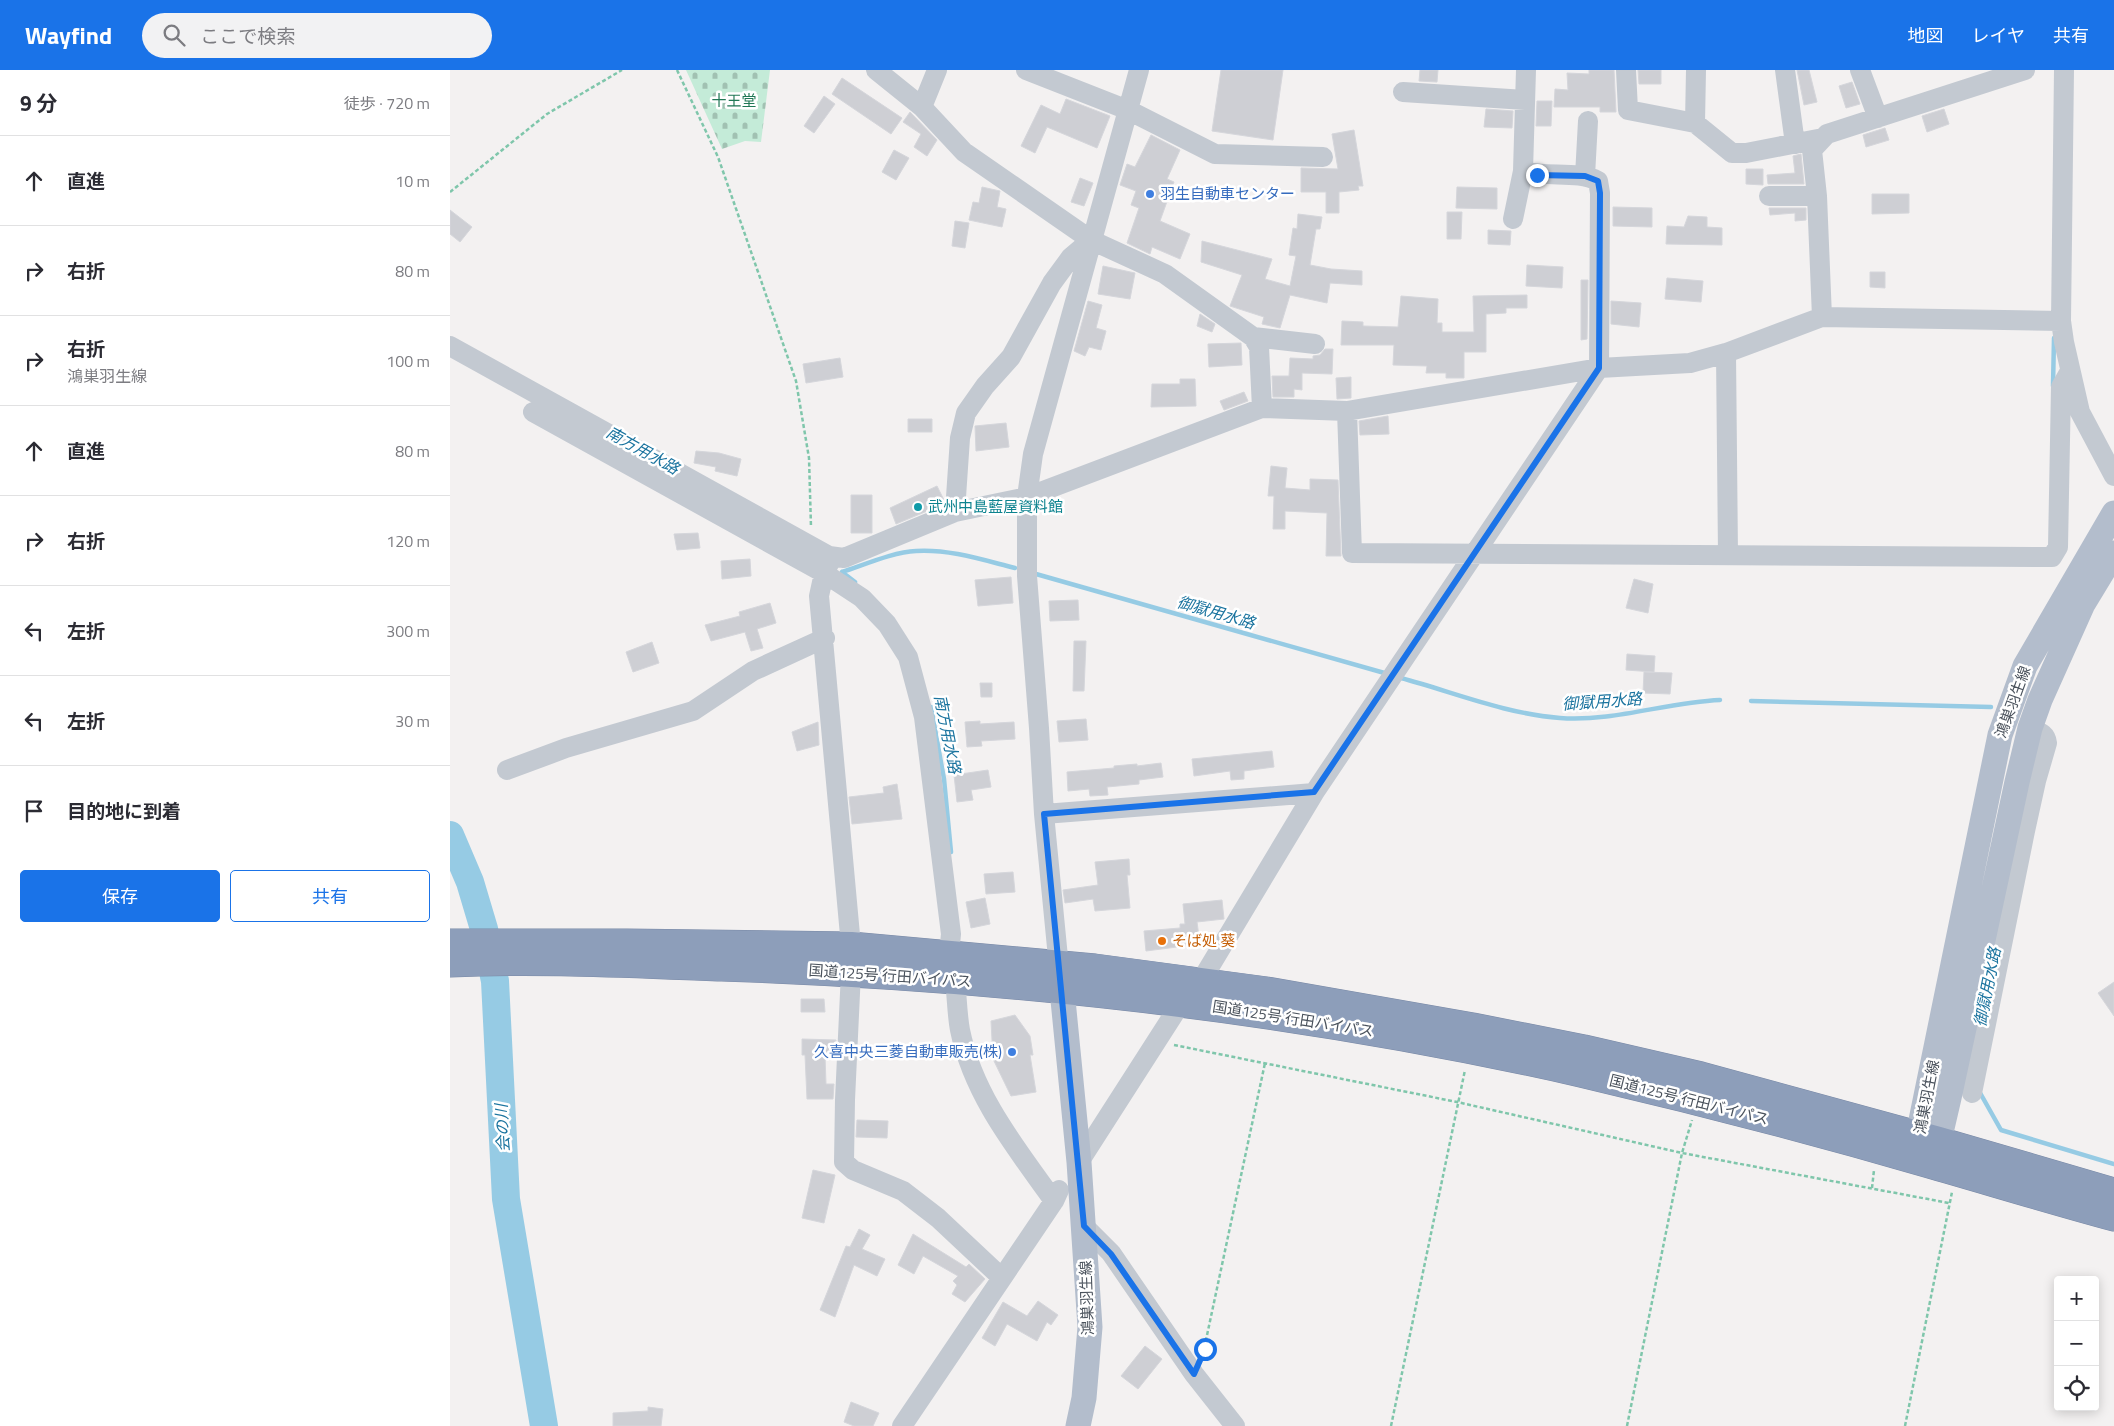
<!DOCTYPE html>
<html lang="ja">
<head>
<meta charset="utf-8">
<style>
  :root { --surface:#fff; --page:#f2f2f3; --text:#2b2b33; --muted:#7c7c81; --line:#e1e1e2; --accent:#1a73e8 }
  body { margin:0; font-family:"Titillium Web","Noto Sans JP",sans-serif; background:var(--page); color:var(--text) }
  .controls { position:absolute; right:15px; bottom:15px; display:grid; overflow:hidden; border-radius:5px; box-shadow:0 2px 12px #0003 }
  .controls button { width:45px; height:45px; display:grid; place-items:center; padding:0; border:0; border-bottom:1px solid var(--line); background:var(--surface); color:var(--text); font:25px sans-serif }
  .stop { position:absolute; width:15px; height:15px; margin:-11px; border:4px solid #1a73e8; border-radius:50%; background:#fff }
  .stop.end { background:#1a73e8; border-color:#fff; box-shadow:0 1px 5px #0008 }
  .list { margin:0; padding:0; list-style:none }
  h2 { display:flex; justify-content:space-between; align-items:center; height:65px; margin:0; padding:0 20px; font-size:21px }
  h2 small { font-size:16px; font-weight:400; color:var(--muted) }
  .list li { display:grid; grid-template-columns:32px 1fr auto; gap:15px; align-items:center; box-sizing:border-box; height:90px; padding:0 20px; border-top:1px solid var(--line) }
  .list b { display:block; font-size:19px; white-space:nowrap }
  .list p { margin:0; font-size:16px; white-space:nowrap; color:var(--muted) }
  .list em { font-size:16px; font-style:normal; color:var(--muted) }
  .actions { display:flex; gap:10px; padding:15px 20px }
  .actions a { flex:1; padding:11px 0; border:1px solid var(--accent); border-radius:5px; text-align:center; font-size:18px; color:var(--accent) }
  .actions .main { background:var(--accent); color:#fff }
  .icon { flex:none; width:28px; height:28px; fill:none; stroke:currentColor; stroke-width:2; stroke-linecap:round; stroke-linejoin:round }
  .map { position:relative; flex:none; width:1664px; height:1356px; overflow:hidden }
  header { display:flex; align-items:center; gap:30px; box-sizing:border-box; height:70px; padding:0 25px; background:var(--accent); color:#fff }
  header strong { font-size:24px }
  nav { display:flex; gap:28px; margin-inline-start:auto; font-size:18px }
  .search { width:350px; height:45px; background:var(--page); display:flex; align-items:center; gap:12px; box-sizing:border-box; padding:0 18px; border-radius:28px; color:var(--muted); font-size:19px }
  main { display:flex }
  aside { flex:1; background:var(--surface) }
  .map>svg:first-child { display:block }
  .cemetery { fill:url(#cemetery-stones) }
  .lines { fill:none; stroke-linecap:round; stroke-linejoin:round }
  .stream { stroke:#96cbe4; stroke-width:4.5 }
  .river { stroke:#96cbe4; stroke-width:28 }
  .building { fill:#cecfd4; stroke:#d5d6db }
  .highway-casing { stroke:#7989a6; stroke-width:29 }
  .path { stroke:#7fc6ab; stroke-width:2.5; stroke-dasharray:4 2.5; stroke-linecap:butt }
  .minor { stroke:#c3c9d1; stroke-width:20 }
  .major { stroke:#b3bdcc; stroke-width:25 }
  .highway { stroke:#8d9eba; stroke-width:28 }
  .route { stroke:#1a73e8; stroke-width:6 }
  .shop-dot { fill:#3f7fe0; stroke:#fff; stroke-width:2 }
  .culture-dot { fill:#0f9aa8; stroke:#fff; stroke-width:2 }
  .food-dot { fill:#e8710a; stroke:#fff; stroke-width:2 }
  .labels { text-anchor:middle; stroke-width:5; stroke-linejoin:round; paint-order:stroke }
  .park-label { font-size:15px; fill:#217856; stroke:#fff }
  .shop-label { font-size:15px; fill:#366cbe; stroke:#fff; text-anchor:start }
  .culture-label { font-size:15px; fill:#0d838f; stroke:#fff; text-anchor:start }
  .street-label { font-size:15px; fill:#4a525c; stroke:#fff }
  .food-label { font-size:15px; fill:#c56008; stroke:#fff; text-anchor:start }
  .water-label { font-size:16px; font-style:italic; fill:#1b749f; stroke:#fff }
</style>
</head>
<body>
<header>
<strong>Wayfind</strong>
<div class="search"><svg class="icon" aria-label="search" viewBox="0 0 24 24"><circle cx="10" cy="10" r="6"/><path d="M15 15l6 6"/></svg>ここで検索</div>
<nav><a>地図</a><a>レイヤ</a><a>共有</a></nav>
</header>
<main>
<aside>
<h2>9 分<small>徒歩 · 720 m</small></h2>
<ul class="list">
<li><svg class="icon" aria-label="ahead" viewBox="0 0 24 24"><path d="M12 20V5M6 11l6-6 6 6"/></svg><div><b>直進</b></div><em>10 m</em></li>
<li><svg class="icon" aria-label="right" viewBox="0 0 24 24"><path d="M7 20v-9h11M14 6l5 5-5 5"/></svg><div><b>右折</b></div><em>80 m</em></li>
<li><svg class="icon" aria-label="right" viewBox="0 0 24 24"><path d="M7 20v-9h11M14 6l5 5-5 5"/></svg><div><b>右折</b><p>鴻巣羽生線</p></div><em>100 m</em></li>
<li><svg class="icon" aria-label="ahead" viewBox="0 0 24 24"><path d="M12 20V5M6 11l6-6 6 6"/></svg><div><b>直進</b></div><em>80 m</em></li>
<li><svg class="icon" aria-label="right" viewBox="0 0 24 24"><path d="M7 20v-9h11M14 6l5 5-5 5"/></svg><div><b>右折</b></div><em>120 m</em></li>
<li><svg class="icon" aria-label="left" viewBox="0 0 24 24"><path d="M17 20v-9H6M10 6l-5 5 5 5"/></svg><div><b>左折</b></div><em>300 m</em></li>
<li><svg class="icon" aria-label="left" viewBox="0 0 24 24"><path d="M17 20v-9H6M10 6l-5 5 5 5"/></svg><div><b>左折</b></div><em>30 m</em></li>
<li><svg class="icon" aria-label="arrive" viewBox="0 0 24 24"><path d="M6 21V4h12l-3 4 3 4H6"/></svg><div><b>目的地に到着</b></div></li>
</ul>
<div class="actions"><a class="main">保存</a><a>共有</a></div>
</aside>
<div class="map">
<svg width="1664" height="1356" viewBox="0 0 1664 1356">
  <defs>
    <pattern id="cemetery-stones" width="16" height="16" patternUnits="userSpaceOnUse" patternTransform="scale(1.25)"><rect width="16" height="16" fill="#c4ebd8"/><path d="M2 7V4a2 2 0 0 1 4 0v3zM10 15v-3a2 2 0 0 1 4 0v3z" fill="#a1c1b2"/></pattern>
  </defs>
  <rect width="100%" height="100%" fill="#f3f1f1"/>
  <!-- cemetery -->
  <path class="cemetery" d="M236 0H320L311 72 295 71 272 79Z"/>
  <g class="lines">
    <!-- stream -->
    <path class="stream" d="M1603 316 1604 268
      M392 502 405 512
      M392 502C414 495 443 482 466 481 500 479 533 490 565 498
      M586 504 938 604
      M951 608C1003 622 1056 644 1110 648 1164 652 1217 632 1270 630
      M1301 631 1541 637
      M481 637 494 709 501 782
      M1529 1021 1551 1060 1664 1094"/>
    <!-- river -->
    <path class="river" d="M0 765 20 812 34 859 45 911 56 1129 94 1356"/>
  </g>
  <!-- building -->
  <path class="building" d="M771 0H833L823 70 762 61Z
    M970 0H988L987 12 969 11Z
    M1139 0H1164L1166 42H1150V37H1104L1105 19 1118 20 1117 3 1139 4Z
    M1188 0H1211V14H1189Z
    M1347 0H1359L1367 32 1354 35Z
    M392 8 452 48 441 64 382 24Z
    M1402 12 1410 34 1396 38 1389 16Z
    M374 26 385 34 364 63 354 56Z
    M616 29 660 46 647 78 597 57 585 83 571 76 591 35 610 44Z
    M1087 31H1102L1101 56H1086Z
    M1036 39 1063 41 1062 58 1034 57Z
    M1494 39 1499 54 1477 62 1472 46Z
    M460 42 487 70 477 86 464 77 471 64 453 52Z
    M1435 58 1439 70 1416 77 1413 65Z
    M904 60 913 116H908L909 120 889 122V143H876V122H851V98L888 99 882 64Z
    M701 65 730 80 717 109 724 112 710 151 740 164 730 189 702 177 700 184 677 173 689 138 681 135 686 121 670 115 677 94 685 97Z
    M444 80 459 88 446 110 432 102Z
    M1351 84 1354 114H1318L1317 105 1345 103 1343 86Z
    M1296 99H1313V115L1296 114Z
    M630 108 643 113 634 136 621 132Z
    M532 117 550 121 547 137 556 139 552 157 519 150 523 132 529 133Z
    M1007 117 1047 118V139L1006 138Z
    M1422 124H1459V143L1422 144Z
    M1163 137 1202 138V157L1163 156Z
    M1319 138H1356V150L1345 151V143L1320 145Z
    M0 140 22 157 10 172 0 164Z
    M997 142H1012L1011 169H997Z
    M848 144 872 147 870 159H866L860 195 881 199 912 201V215L880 213 877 233 840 225 830 258 812 254 814 247 780 236 792 205 751 192 752 171 822 189 815 209 840 216 846 186 839 185 843 158 847 159Z
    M1238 146 1257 147V157L1272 158V175L1216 174 1217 156 1234 157Z
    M505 151 519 153 515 178 502 176Z
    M1038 160 1061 161 1060 175 1038 174Z
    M1077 195 1113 197 1112 218 1076 216Z
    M653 196 685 203 680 229 648 224Z
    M1420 202H1435V218L1420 217Z
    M1217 208 1253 211 1251 232 1215 229Z
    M1131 210H1138L1137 269 1131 270Z
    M1077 225V238H1056V243L1036 244V282H1014V308H996V303H976L977 296 943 295 944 275H891L892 251 913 252V256L948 257 951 226 988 229 987 253H992V262H1024L1023 226Z
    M638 231 652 235 646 258 656 261 651 280 639 277 635 286 624 281Z
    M1161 231 1191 233 1189 257 1161 254Z
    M750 244 765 254 762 262 747 256Z
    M791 273 792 295 759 297 758 274Z
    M875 279H883L882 304 852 303V320L844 319V327H823L822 306H839L840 288 863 289V286L870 285Z
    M390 288 393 307 356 313 353 294Z
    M901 307V328L887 329 886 308Z
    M730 309H745L746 336 701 337 702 314H730Z
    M794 322 798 331 774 340 770 331Z
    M938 346 939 364 910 365 909 351Z
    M458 349H482V362H458Z
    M556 353 559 377 526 381 525 356Z
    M246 381 269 383 291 389 287 406 265 401 266 397 244 393Z
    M821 396 837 398 835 418 860 420V409L888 410 891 486H876L877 443 835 441V459H823L824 426H818Z
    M487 416 494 430V434L446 454 440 438Z
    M401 425H422V463H401Z
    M248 463 250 478 227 480 224 464Z
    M300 489 301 506 272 509 271 491Z
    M561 507 563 533 528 536 525 510Z
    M1184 509 1203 514 1198 543 1176 538Z
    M628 530 629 550 600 551 599 531Z
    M320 533 326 553 307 559 313 578 301 581 295 562 261 571 255 555 290 546 289 542Z
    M624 571H636L634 621H623Z
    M202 572 209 593 183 602 176 582Z
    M1177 584 1205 586 1204 602 1176 600Z
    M1194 602 1222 603 1220 624 1193 623Z
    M530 613H542V627H531Z
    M636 649 638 670 609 672 607 651Z
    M530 651V654L564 652 565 669 531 671 532 676 517 677 515 652Z
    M368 652 369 675 347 681 342 662Z
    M822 681 824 697 794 701V709L781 710 780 701 744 706 742 689Z
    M711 693 713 707 689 710V714L657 717 658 725 640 726 639 719 618 721 617 702 664 698V696L687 694V696Z
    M538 700 541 717 521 720 523 730 507 732 504 705Z
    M447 714 452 749 402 754 399 727 434 723 433 717Z
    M679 789 680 805H677L680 838 645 841 643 829 615 833 613 820 648 815 645 792Z
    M563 802 565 822 536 824 534 804Z
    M535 828 540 854 521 858 516 832Z
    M772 830 774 849 747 852 750 874 696 881 694 861 730 858V854H735L733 834Z
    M1664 912V946L1648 923Z
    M351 929H374L375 942H351Z
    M565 945 580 966 583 985H580L586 1022 561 1026 543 989 541 951Z
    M352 969 386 970 385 986H375L376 1014H384L383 1029H357L355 985H352Z
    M407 1050 438 1051 437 1068 406 1067Z
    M363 1100 385 1105 374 1153 352 1148Z
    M409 1159 420 1165 412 1179 435 1189 427 1206 404 1195 385 1247 370 1240 396 1176 400 1177Z
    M463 1164 516 1197 519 1194 535 1209 515 1232 502 1224 507 1215 503 1211 508 1206 473 1186 464 1204 448 1195Z
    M588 1231 608 1245 601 1255 597 1252 587 1271 557 1254 545 1276 532 1268 553 1232 577 1246Z
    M695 1276 712 1289 688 1319 671 1306Z
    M401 1332 429 1343 423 1356H404L394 1352Z
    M198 1337 213 1339 211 1356H163V1343L198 1341Z"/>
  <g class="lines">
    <defs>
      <path id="highway" d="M0 873H177L401 876 645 898 817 921 1023 957 1134 979 1251 1006 1489 1071 1664 1122
        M0 893C91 889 181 894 272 897 561 907 849 939 1131 1003 1247 1030 1362 1060 1476 1093 1539 1111 1601 1130 1664 1147"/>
    </defs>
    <!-- highway casing -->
    <use href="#highway" class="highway-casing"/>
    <!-- path -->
    <path class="path" d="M227 0 268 87 346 311 359 388 361 457
      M0 122 97 44 172 0
      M724 975 1007 1032 1232 1083 1499 1133
      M1422 1118 1424 1100
      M753 1284 815 993
      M941 1356 1015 1000
      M1177 1356 1232 1083 1242 1050
      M1455 1356 1502 1122"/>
    <!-- minor -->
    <path class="minor" d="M426 0 472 37 514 82 641 170 715 204 803 267 809 277 812 338
      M576 0 678 40 765 84 873 87
      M1176 0 1178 40 1245 53 1282 83H1296L1373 68
      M1335 0 1345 74
      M1410 0 1428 48
      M1614 0 1611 251 1614 272 1630 342 1664 406
      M953 22 1075 30
      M472 37 487 0
      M1245 53 1246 0
      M1135 106 1138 51
      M1319 126H1367
      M1063 149 1073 101
      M1372 247 1367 126 1362 80 1377 64 1575 0
      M803 267 865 274
      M0 276 379 486 394 488 505 442 577 427 812 338 897 341 1149 298 1150 123 1148 111C1128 100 1097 108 1073 101L1076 0
      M1276 283 1278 485
      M897 341 902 483 1602 487 1608 477 1611 317 1620 301
      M83 342 374 503 412 528 437 554 458 587 474 647 501 864 499 884
      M505 442 510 368 516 343 535 316 561 287 602 213 621 187 641 170
      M380 492 374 503 369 526 401 876
      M57 700 116 678 243 641 303 601 375 568
      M594 744 864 723
      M401 902 395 1030 394 1092 403 1100 453 1121 488 1148 552 1208
      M610 908 594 744 589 658 577 506V427L583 384 689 0
      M505 910C507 927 507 944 510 960 523 1025 566 1078 604 1131L609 1120
      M751 911 864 723 1149 298 1240 293 1276 283 1372 247 1611 251
      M1522 1023 1575 761 1586 711 1597 673C1596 663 1589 662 1580 658
      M629 1092 731 933
      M634 1156 661 1183 744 1304 785 1356
      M452 1356 604 1131"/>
    <!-- major -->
    <path class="major" d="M612 920 629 1092 640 1257 634 1328 628 1356
      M1471 1084 1468 1065 1550 665 1575 596 1664 443
      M1477 1086 1489 1071 1499 1028 1567 712 1580 658 1590 630 1633 534 1664 483"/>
    <!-- highway -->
    <use href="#highway" class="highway"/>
  </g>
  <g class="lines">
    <!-- route -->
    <path class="route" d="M755 1279 744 1304 661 1184 634 1156 594 744 864 722 1149 298 1150 123 1148 111 1135 106 1087 105"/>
  </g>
  <!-- markers -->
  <g class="shop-dot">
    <circle cx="700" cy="124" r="5"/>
    <circle cx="562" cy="982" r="5"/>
  </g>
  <circle class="culture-dot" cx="468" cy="437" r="5"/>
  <circle class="food-dot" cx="712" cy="871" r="5"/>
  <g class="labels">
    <!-- park labels -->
    <g class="park-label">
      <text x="284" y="36">十王堂</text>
    </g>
    <!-- shop labels -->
    <g class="shop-label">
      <text x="710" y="129">羽生自動車センター</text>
      <text x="552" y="987" text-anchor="end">久喜中央三菱自動車販売(株)</text>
    </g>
    <!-- culture labels -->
    <g class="culture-label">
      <text x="478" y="442">武州中島藍屋資料館</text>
    </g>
    <!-- street labels -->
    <g class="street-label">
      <text transform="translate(1563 632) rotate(-70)" y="5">鴻巣羽生線</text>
      <text transform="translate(440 906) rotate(4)" y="5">国道125号 行田バイパス</text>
      <text transform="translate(843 949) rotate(9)" y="5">国道125号 行田バイパス</text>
      <text transform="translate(1477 1027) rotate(-79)" y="5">鴻巣羽生線</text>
      <text transform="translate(1239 1030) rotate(14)" y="5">国道125号 行田バイパス</text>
      <text transform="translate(637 1228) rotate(-92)" y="5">鴻巣羽生線</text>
    </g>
    <!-- food labels -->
    <g class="food-label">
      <text x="722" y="876">そば処 葵</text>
    </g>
    <!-- water labels -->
    <g class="water-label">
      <text transform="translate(193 380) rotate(29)" y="6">南方用水路</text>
      <text transform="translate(766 542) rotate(16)" y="6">御獄用水路</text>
      <text transform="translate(1152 631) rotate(-4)" y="6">御獄用水路</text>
      <text transform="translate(498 664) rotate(79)" y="6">南方用水路</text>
      <text transform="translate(1537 917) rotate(-79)" y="6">御獄用水路</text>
      <text transform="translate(52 1058) rotate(-93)" y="6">会の川</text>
    </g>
  </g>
</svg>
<div class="controls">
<button>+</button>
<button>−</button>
<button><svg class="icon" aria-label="locate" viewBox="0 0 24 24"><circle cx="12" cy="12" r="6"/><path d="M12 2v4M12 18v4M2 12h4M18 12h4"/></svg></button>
</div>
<div class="stop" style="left:755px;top:1279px"></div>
<div class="stop end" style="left:1087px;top:105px"></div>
</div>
</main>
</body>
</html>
